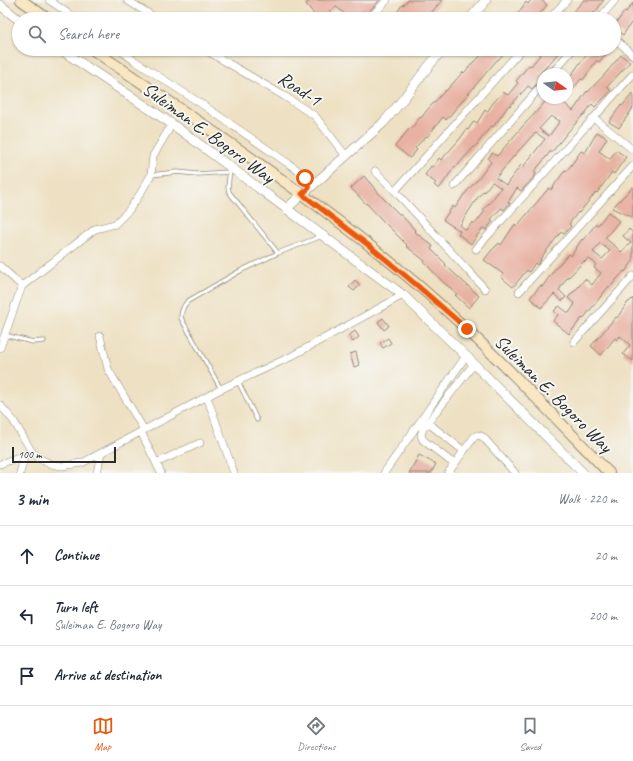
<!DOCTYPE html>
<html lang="en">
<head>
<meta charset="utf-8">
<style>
  :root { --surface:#fff; --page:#f6f6f7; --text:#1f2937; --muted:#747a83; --line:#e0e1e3; --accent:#ea580c }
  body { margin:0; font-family:Caveat,sans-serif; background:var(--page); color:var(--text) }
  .compass { position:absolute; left:537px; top:68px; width:36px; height:36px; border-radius:50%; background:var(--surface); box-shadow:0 1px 3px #0004; rotate:105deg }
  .scale { position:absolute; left:12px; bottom:10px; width:104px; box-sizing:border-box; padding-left:4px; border:2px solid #2b2b2b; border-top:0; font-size:11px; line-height:14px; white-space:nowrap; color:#2b2b2b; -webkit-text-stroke:3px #f6f6f2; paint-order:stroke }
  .stop { position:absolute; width:12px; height:12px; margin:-9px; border:3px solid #ea580c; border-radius:50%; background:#fff }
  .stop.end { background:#ea580c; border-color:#fff; box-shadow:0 1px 4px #0008 }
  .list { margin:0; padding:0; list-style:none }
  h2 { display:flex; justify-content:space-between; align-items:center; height:52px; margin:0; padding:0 16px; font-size:17px }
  h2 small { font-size:13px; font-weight:400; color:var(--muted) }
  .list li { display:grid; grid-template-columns:26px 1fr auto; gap:12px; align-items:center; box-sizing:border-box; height:60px; padding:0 16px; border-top:1px solid var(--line) }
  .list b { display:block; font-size:15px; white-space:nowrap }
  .list p { margin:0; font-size:13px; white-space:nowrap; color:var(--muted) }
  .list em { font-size:13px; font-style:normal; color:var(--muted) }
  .icon { flex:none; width:22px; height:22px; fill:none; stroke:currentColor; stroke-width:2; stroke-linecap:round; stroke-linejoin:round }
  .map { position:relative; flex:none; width:633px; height:473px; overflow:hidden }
  .search { position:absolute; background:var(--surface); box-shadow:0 1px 3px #0004; left:12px; right:12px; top:12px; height:44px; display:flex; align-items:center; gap:10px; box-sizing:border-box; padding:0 14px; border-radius:22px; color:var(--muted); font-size:15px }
  .sheet { height:232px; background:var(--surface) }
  nav { display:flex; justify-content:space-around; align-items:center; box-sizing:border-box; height:56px; border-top:1px solid var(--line); background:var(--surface); font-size:11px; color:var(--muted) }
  nav a { display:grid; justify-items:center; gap:2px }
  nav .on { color:var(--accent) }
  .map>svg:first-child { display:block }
  .building { fill:#e8b1a2; fill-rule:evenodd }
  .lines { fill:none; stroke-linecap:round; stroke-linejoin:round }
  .service-casing { stroke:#8c8677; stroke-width:5 }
  .minor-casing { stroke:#8c8677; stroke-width:8 }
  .tertiary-casing { stroke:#8c8677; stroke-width:10 }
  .secondary-casing { stroke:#8c8677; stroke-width:12 }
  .service { stroke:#fff; stroke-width:3.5 }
  .minor { stroke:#fff; stroke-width:7 }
  .tertiary { stroke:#fff; stroke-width:9 }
  .secondary { stroke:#f9e7c3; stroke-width:10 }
  .route { stroke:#ea580c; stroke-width:5 }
  .labels { text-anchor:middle; stroke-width:4; stroke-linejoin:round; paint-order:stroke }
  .street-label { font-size:19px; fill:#2b2b2b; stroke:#f6f6f2 }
</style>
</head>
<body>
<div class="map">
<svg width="633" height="473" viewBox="0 0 633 473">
  <rect width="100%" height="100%" fill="#f6f6f2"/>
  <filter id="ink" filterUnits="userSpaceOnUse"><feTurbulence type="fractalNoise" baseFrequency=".025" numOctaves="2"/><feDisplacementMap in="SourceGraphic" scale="8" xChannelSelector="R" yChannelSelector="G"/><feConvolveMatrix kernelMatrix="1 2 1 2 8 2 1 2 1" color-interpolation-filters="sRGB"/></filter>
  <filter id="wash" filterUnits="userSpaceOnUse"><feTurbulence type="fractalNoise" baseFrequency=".012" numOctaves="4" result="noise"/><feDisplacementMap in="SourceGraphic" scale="16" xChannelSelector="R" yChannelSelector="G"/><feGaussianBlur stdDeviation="0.9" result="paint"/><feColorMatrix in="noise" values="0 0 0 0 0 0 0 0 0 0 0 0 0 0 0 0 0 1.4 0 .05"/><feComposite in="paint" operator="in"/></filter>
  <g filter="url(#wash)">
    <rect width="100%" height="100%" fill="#eee1c3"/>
    <g id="blocks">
      <!-- building -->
      <path class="building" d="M311 0H380L366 14 363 11 357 19H341L345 14 336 7 321 19H318L306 4Z
        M408 0H442L426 19H398L394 16 403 4 404 5Z
        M531 0H541L547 5 536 19H514L526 2 528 4Z
        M584 0H604L596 11 587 19H573L576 15 573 12Z
        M633 3V20L623 35 614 29V26L625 11 626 12Z
        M486 49H508L498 60H497L446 120 443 117 427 137 426 136 415 148 417 150 410 158 395 146 410 128 411 129 420 117 421 118 428 109 446 90V91L463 72 464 73 474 61 475 62Z
        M545 49H562L540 74 543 76 532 89 528 86 510 106 509 105 493 127 491 126 475 147H474L456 167 455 166 439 189 434 185 436 183 425 175 431 166 433 167 439 158 441 160 459 140 467 129 468 130 474 121 477 123 485 110 487 112 493 103 503 92 508 95 518 83 516 81 529 65 531 66Z
        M592 49H610L599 62 597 60 583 80 581 79 567 97V74L570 77 585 56H586Z
        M621 55 630 62 607 87 611 91 595 107 592 104 584 115V114L567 133 552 152H550L534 172 536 174 534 177 521 191 517 188 508 202 510 203 504 210 501 208 491 219 493 221 486 230 483 228 471 244 458 234 460 231 443 220 453 206 455 208 463 196 476 181H477L491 162 488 159 492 153 497 156 522 127 539 109 548 98H566L563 102 573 111 587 91 588 92 606 73ZM551 116 560 121 549 136 539 129ZM536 133 545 139 523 167 521 165 506 185 496 178 513 157 532 136ZM492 182 501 188 489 204V203L483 210 485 211 475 224 473 222 466 230 460 225 476 200 483 191 484 192Z
        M633 93V108L619 128 609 122 621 105 622 106Z
        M597 132 607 138 599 151 610 159 616 150 626 157 614 174 612 172 597 193 596 192 579 213 578 212 569 224 571 226 564 234 561 232 540 259 541 260 537 265 535 263 529 272 527 270 513 287 501 277 503 274 484 260 491 251 499 243 501 245 515 224 517 226 549 188 551 190 565 170 567 171 581 151 585 153Z
        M364 176 381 196 400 215V214L415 230 414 231 433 246 431 249 446 264 445 265 479 296 469 308 455 295 457 294 441 280 424 262 425 261 406 246 407 245 385 223 366 203V204L351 188Z
        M633 187V218L612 208Z
        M608 212 619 221 605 238 615 246 621 252 631 243 623 236 629 229 633 233V261L625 272 624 271 610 287 609 286 583 319 582 318 569 334 553 321 558 315 554 311 559 306 567 312 569 313 575 304 568 298 573 292H574L585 279 592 285 601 273 594 268 596 264 588 258 585 262 584 261 569 277 568 276 559 290 566 297 562 301 554 294 541 308 530 298 541 285 542 287 554 270 569 254 571 256 582 239 583 240 596 224 598 225ZM600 243 610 251 602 259 593 252Z
        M355 280 360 285 354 291 349 287Z
        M633 298V361L623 354 630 345 620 336 617 340 615 338 601 355 591 346 616 317 617 318 628 302H629Z
        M383 318 389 326 384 330 378 322Z
        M355 331 359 337 353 342 348 336Z
        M388 338 391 343 383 348 380 343Z
        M356 352 359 365 354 367 350 354Z
        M419 455 436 464 431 473H409Z"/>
    </g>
  </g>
  <g filter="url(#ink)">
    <use href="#blocks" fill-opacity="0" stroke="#8c8677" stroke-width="1"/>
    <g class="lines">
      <defs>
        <path id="service" d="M230 169 228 187 229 192 278 253
          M151 175 177 172 197 174 230 172
          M4 335 33 342 44 341
          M238 381 257 420
          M221 389 181 318C181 311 183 306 188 301L240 271 278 253 322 236"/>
        <path id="minor" d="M49 0 76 19
          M127 0 157 19
          M369 19 387 0
          M549 19 567 0
          M599 19 615 0
          M614 38 633 55
          M118 49 135 61 203 105 289 164C300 172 306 175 309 189
          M204 49 284 96 315 116 346 156
          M551 74 573 49
          M594 118 633 150
          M375 171 395 191 485 289
          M454 186 543 84
          M395 191 522 49
          M476 249 633 74
          M0 266 22 286
          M519 292 633 166
          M100 336 108 369 144 430
          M574 342 633 276
          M0 348 22 286 95 229 115 224 129 210 140 194 151 175 153 156 172 124
          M207 397 234 473
          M0 405 13 420 32 452 42 460 51 464 62 466 82 463 221 389 290 357 403 295
          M428 423 464 451
          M141 432 161 473
          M156 463 200 443
          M0 464 32 452
          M454 464 423 440 421 435 423 429 458 384 474 364
          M20 473 25 454
          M97 473 101 453
          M384 473 466 356
          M448 473 474 437 478 435 483 437 515 473"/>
        <path id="tertiary" d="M0 5 19 20
          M470 19 486 0
          M60 49 172 124 403 295 466 356 583 473
          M286 209 382 124C404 100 422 73 443 49"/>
        <path id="secondary" d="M21 0 48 19
          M92 49C203 125 317 199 419 286 486 344 547 409 609 473"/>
      </defs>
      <!-- service casing -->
      <use href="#service" class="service-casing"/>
      <!-- minor casing -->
      <use href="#minor" class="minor-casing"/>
      <!-- tertiary casing -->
      <use href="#tertiary" class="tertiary-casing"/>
      <!-- secondary casing -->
      <use href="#secondary" class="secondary-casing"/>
      <!-- service -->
      <use href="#service" class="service"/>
      <!-- minor -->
      <use href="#minor" class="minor"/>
      <!-- tertiary -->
      <use href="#tertiary" class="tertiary"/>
      <!-- secondary -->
      <use href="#secondary" class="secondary"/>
    </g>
  </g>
  <g class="lines" filter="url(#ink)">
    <!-- route -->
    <path class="route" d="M305 178 309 188 302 194 372 248 419 287 467 329"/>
  </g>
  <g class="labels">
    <!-- street labels -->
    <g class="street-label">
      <text transform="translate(300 88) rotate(33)" y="7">Road-1</text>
      <text transform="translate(209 132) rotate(36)" y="7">Suleiman E. Bogoro Way</text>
      <text transform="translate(554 393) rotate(45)" y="7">Suleiman E. Bogoro Way</text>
    </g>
  </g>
</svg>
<svg class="compass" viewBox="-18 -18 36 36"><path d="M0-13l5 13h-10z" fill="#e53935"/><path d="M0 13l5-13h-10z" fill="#747a83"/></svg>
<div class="scale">100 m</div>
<div class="stop" style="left:305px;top:178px"></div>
<div class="stop end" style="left:467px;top:329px"></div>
<div class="search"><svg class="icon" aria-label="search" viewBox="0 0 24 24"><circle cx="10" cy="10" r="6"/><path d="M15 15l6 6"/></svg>Search here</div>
</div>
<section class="sheet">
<h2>3 min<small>Walk · 220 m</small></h2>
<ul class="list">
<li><svg class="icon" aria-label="ahead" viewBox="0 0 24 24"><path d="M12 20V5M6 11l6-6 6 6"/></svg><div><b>Continue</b></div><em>20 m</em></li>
<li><svg class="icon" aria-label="left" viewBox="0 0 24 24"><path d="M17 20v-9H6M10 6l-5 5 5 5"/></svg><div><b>Turn left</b><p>Suleiman E. Bogoro Way</p></div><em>200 m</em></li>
<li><svg class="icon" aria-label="arrive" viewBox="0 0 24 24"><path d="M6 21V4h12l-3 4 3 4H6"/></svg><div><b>Arrive at destination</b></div></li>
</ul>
</section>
<nav>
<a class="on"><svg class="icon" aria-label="map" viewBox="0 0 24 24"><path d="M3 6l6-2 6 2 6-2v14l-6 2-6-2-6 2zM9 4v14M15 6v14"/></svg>Map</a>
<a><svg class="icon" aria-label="directions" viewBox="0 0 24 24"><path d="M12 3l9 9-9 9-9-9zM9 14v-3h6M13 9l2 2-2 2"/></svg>Directions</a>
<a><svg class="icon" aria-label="saved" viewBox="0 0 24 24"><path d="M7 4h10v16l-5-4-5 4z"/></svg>Saved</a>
</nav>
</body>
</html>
